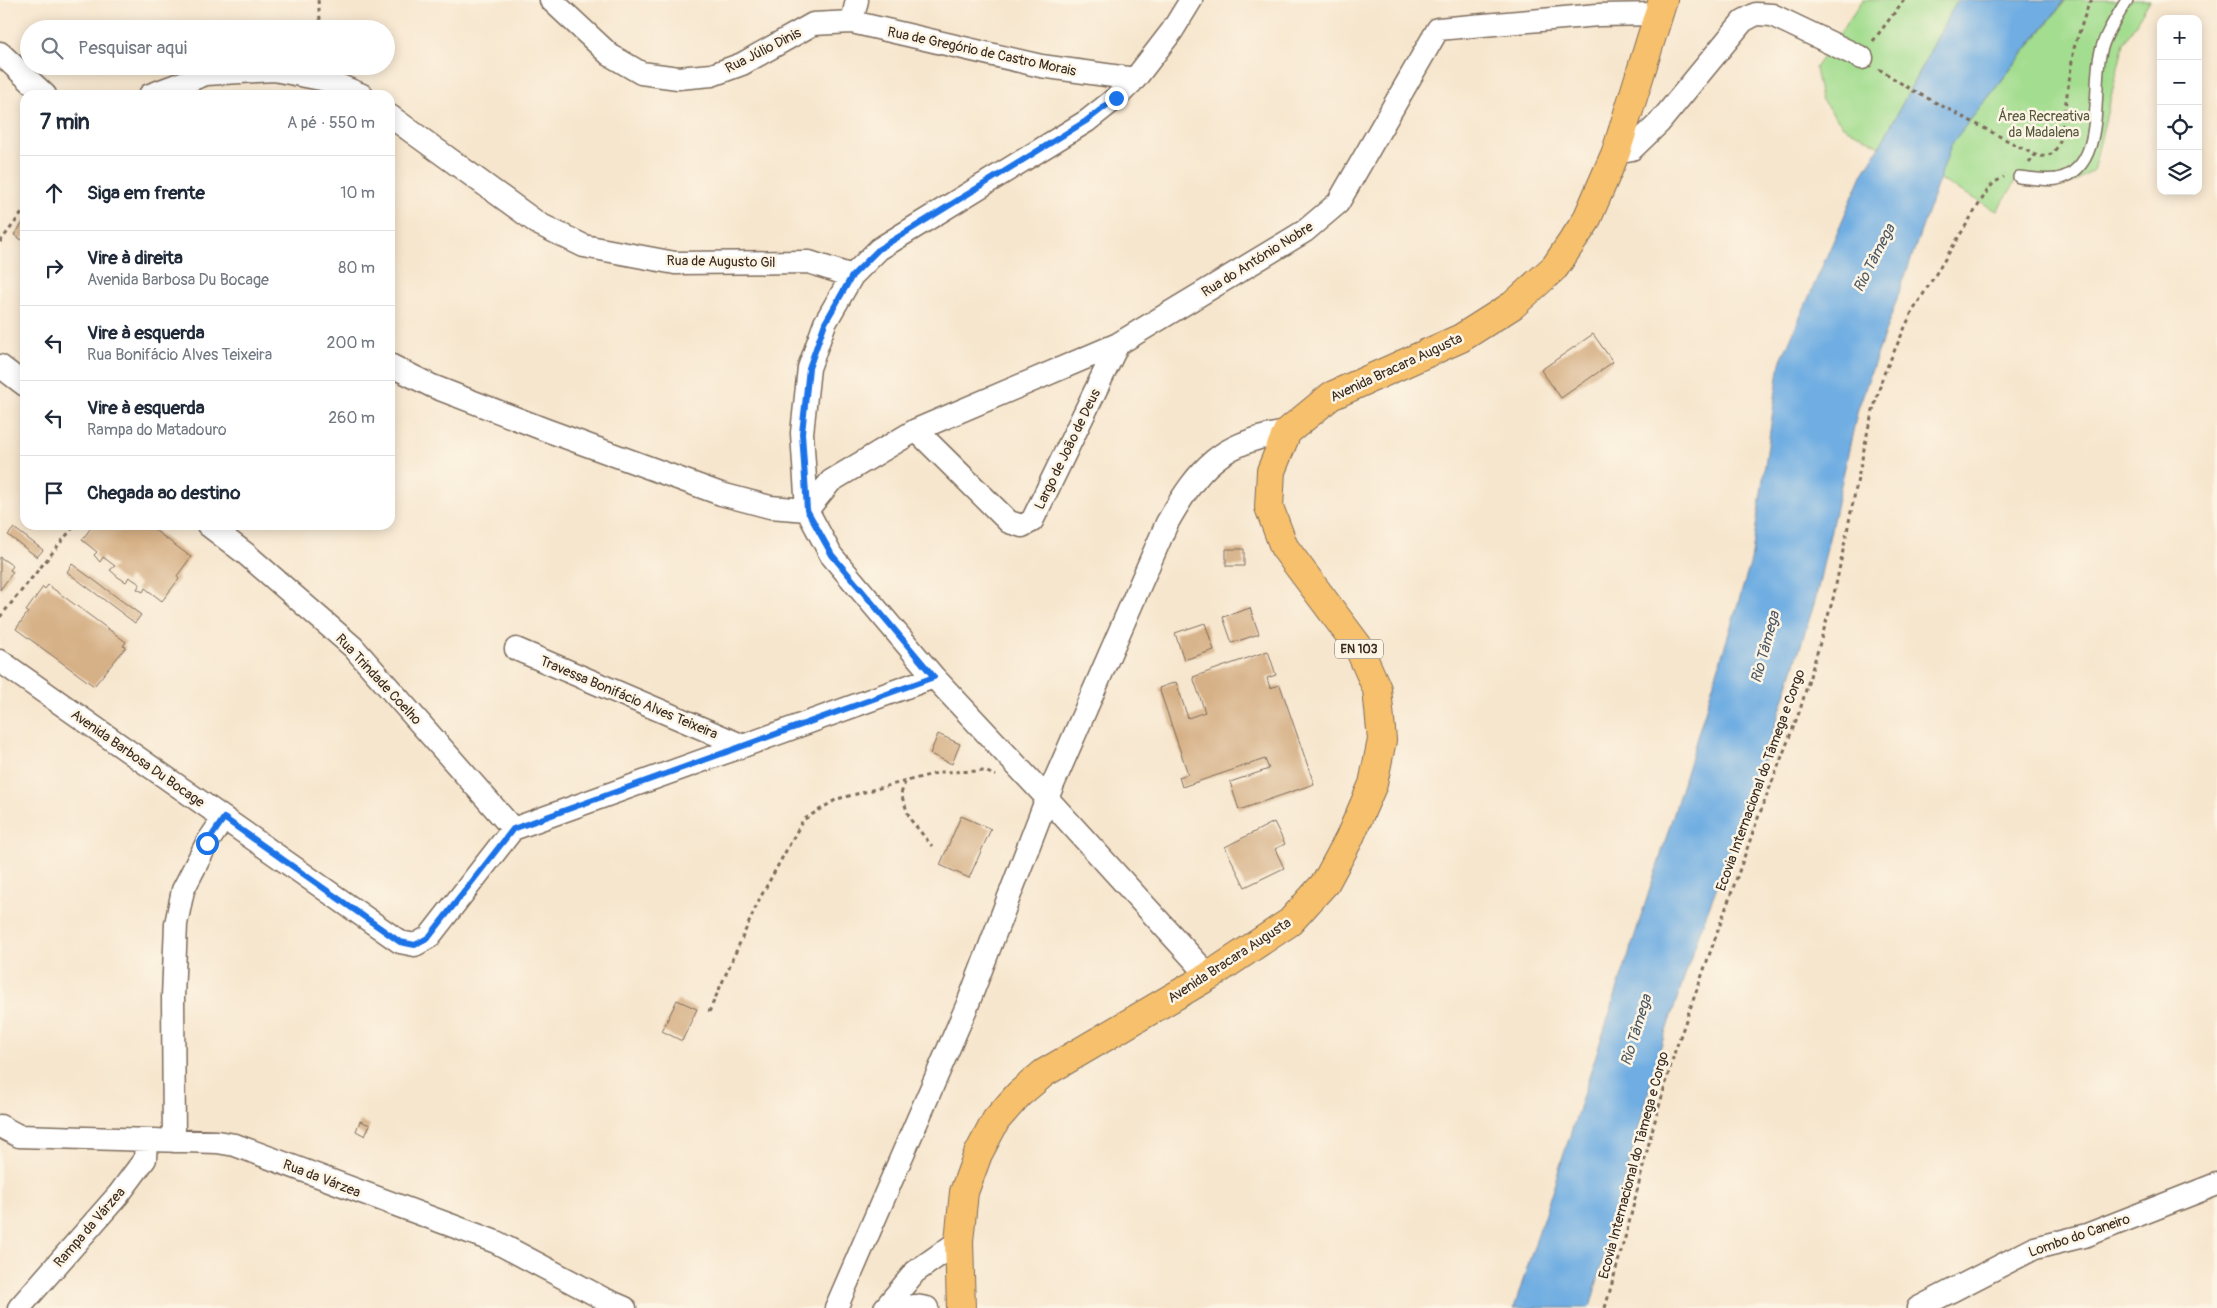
<!DOCTYPE html>
<html lang="pt">
<head>
<meta charset="utf-8">
<style>
  :root { --surface:#fff; --page:#f6f6f7; --text:#1f2937; --muted:#747a83; --line:#e0e1e3 }
  body { margin:0; font-family:Pangolin,sans-serif; background:var(--page); color:var(--text) }
  .controls { position:absolute; right:15px; top:15px; display:grid; overflow:hidden; border-radius:10px; box-shadow:0 2px 12px #0003 }
  .controls button { width:45px; height:45px; display:grid; place-items:center; padding:0; border:0; border-bottom:1px solid var(--line); background:var(--surface); color:var(--text); font:25px sans-serif }
  .stop { position:absolute; width:15px; height:15px; margin:-11px; border:4px solid #1a73e8; border-radius:50%; background:#fff }
  .stop.end { background:#1a73e8; border-color:#fff; box-shadow:0 1px 5px #0008 }
  .list { margin:0; padding:0; list-style:none }
  h2 { display:flex; justify-content:space-between; align-items:center; height:65px; margin:0; padding:0 20px; font-size:21px }
  h2 small { font-size:16px; font-weight:400; color:var(--muted) }
  .list li { display:grid; grid-template-columns:32px 1fr auto; gap:15px; align-items:center; box-sizing:border-box; height:75px; padding:0 20px; border-top:1px solid var(--line) }
  .list b { display:block; font-size:19px; white-space:nowrap }
  .list p { margin:0; font-size:16px; white-space:nowrap; color:var(--muted) }
  .list em { font-size:16px; font-style:normal; color:var(--muted) }
  .icon { flex:none; width:28px; height:28px; fill:none; stroke:currentColor; stroke-width:2; stroke-linecap:round; stroke-linejoin:round }
  .map { position:relative; flex:none; width:2217px; height:1308px; overflow:hidden }
  .search { position:absolute; background:var(--surface); box-shadow:0 2px 12px #0003; left:20px; top:20px; width:375px; height:55px; display:flex; align-items:center; gap:12px; box-sizing:border-box; padding:0 18px; border-radius:28px; color:var(--muted); font-size:19px }
  .panel { position:absolute; background:var(--surface); box-shadow:0 2px 12px #0003; left:20px; top:90px; width:375px; height:440px; border-radius:15px }
  .map>svg:first-child { display:block }
  .green { fill:#a3dd8f; stroke:#6f8456 }
  .water { fill:#70ade2; stroke:#566c80 }
  .building { fill:#d6b086 }
  .lines { fill:none; stroke-linecap:round; stroke-linejoin:round }
  .service-casing { stroke:#7d6c5c; stroke-width:14 }
  .minor-casing { stroke:#7d6c5c; stroke-width:25 }
  .primary-casing { stroke:#7d6c5c; stroke-width:30 }
  .path { stroke:#7d6c5c; stroke-width:3; stroke-dasharray:4 4; stroke-linecap:butt }
  .service { stroke:#fff; stroke-width:11 }
  .minor { stroke:#fff; stroke-width:22 }
  .primary { stroke:#f7c06c; stroke-width:28 }
  .route { stroke:#1a73e8; stroke-width:6 }
  .labels { text-anchor:middle; stroke-width:5; stroke-linejoin:round; paint-order:stroke }
  .shield { fill:#fcf5e5; stroke:#75675a; stroke-width:1 }
  .shield-label { font-size:12px; font-weight:bold; fill:#3b2a1e }
  .street-label { font-size:14px; fill:#3b2a1e; stroke:#fcf5e5 }
  .park-label { font-size:14px; fill:#55573a; stroke:#fcf5e5 }
  .water-label { font-size:15px; font-style:italic; fill:#4e5863; stroke:#fcf5e5 }
</style>
</head>
<body>
<div class="map">
<svg width="2217" height="1308" viewBox="0 0 2217 1308">
  <rect width="100%" height="100%" fill="#fcf5e5"/>
  <filter id="ink" filterUnits="userSpaceOnUse"><feTurbulence type="fractalNoise" baseFrequency=".02" numOctaves="2"/><feDisplacementMap in="SourceGraphic" scale="10" xChannelSelector="R" yChannelSelector="G"/><feConvolveMatrix kernelMatrix="1 2 1 2 8 2 1 2 1" color-interpolation-filters="sRGB"/></filter>
  <filter id="wash" filterUnits="userSpaceOnUse"><feTurbulence type="fractalNoise" baseFrequency=".0096" numOctaves="4" result="noise"/><feDisplacementMap in="SourceGraphic" scale="20" xChannelSelector="R" yChannelSelector="G"/><feGaussianBlur stdDeviation="1.12" result="paint"/><feColorMatrix in="noise" values="0 0 0 0 0 0 0 0 0 0 0 0 0 0 0 0 0 1.4 0 .05"/><feComposite in="paint" operator="in"/></filter>
  <g filter="url(#wash)">
    <rect width="100%" height="100%" fill="#f7e6ce"/>
    <!-- green -->
    <path class="green" d="M1863 0H1957L1880 146 1843 126 1821 99 1815 68Z
      M2066 0H2150L2124 43 2093 171 2073 183 2050 185 2016 181 1997 211 1939 179 1952 143Z"/>
    <!-- water -->
    <path class="water" d="M1957 0H2065L1952 143 1858 409 1815 601 1759 776 1700 931 1661 1046 1590 1308H1514L1660 858 1751 561 1780 363 1863 173 1880 146Z"/>
    <g id="blocks">
      <!-- building -->
      <path class="building" d="M25 220V235L22 240 14 235Z
        M1593 334 1613 362 1561 398 1541 370Z
        M93 525H148L191 557 177 576 179 579 162 601 145 588 143 592 137 589 140 584 129 577 126 582 118 577 110 570 115 566 103 557 100 562 94 555 97 552 82 540Z
        M14 528 43 550 37 557 8 535Z
        M1226 549H1244V566H1226Z
        M0 557 13 566 10 570 13 572 0 590Z
        M72 564 141 615 135 623 67 572Z
        M48 585 126 642 123 646 126 647 94 686 16 629 28 612 26 611 43 587 45 589Z
        M1250 608 1259 634 1232 643 1223 617Z
        M1205 623 1214 650 1184 660 1175 633Z
        M1268 651 1276 675 1267 678 1270 688 1280 685 1314 784 1239 810 1230 782 1269 769 1265 759 1182 787 1179 777 1188 774 1159 688 1176 682 1188 718 1205 712 1193 677Z
        M938 734 960 744 952 764 930 754Z
        M961 816 991 829 969 878 940 865Z
        M1274 822 1285 844 1275 849 1284 868 1245 887 1225 847Z
        M677 1000 697 1009 682 1041 662 1031Z
        M360 1121 370 1125 365 1136 356 1131Z"/>
    </g>
  </g>
  <g filter="url(#ink)">
    <use href="#blocks" fill-opacity="0" stroke="#7d6c5c" stroke-width="1"/>
    <g class="lines">
      <defs>
        <path id="service" d="M2019 177C2031 178 2045 181 2057 179 2107 169 2092 90 2100 55 2104 35 2117 17 2127 0"/>
        <path id="minor" d="M551 0 610 55 641 73 678 78 712 75 742 64 813 24 852 22 1041 66 1135 79 1172 31 1191 0
          M852 22 857 0
          M0 53 45 95
          M1135 79 1116 98 1087 121 879 249 852 276 825 323 809 368 802 433 807 510 831 555 934 677 1047 798 1209 976
          M150 95 206 74 274 70 326 80 362 95
          M390 116 539 224 584 246 675 263 809 262 852 276
          M1616 152 1632 149 1659 123 1743 21 1756 14 1772 15 1862 58
          M390 365 432 386 546 430 721 494 770 507 807 510 831 481 916 430 1118 344 1305 231 1338 203 1438 29 1598 15 1659 14
          M0 366 25 385
          M916 430 1009 522 1022 526 1032 521 1118 344
          M208 525 246 554 353 647 513 829
          M516 649 741 745
          M0 661 400 942 415 945 429 937 513 829 934 677
          M0 1126 19 1136 217 1142 235 1145 496 1242 604 1299 625 1308
          M174 1141 173 997 176 924 183 890 207 843 224 818
          M19 1308 119 1194 145 1159 146 1140
          M836 1308 967 1006 1047 798 1167 523C1199 467 1221 442 1287 432
          M885 1308 915 1272 959 1241
          M898 1308 916 1306 927 1308
          M1918 1308 2035 1248 2087 1235 2217 1184"/>
        <path id="primary" d="M961 1308 959 1241 964 1192 978 1154 996 1120 1019 1094 1044 1073 1209 976 1290 922 1326 882 1349 839 1373 784 1382 740 1377 689 1358 646 1284 547 1269 507 1271 471 1287 432 1331 396 1461 338 1513 305 1555 267 1586 221 1616 152 1663 0"/>
      </defs>
      <!-- service casing -->
      <use href="#service" class="service-casing"/>
      <!-- minor casing -->
      <use href="#minor" class="minor-casing"/>
      <!-- primary casing -->
      <use href="#primary" class="primary-casing"/>
      <!-- path -->
      <path class="path" d="M318 0 321 29
        M1873 41 1904 0
        M1879 69 1910 89 2035 155C2049 159 2055 153 2060 141L2074 48 2088 6 2092 0
        M2029 163 2035 155
        M0 242 25 209
        M0 617 75 525
        M905 782 901 794 910 819 932 846
        M709 1012 759 900 803 820 837 799 941 772 985 771 996 776
        M1605 1308 1628 1227 1652 1131 1675 1051 1758 818 1800 710 1833 599 1869 425 1883 376 1911 314 1989 188 1995 182 2004 177"/>
      <!-- service -->
      <use href="#service" class="service"/>
      <!-- minor -->
      <use href="#minor" class="minor"/>
      <!-- primary -->
      <use href="#primary" class="primary"/>
    </g>
  </g>
  <g class="lines" filter="url(#ink)">
    <!-- route -->
    <path class="route" d="M207 843 224 818 400 942 415 945 429 937 513 829 934 677 832 555 807 510 802 433 809 368 825 323 852 276 879 249 1086 121 1116 98"/>
  </g>
  <g class="labels">
    <!-- shield labels -->
    <rect class="shield" x="1335" y="639.5" width="48" height="19" rx="4"/>
    <g class="shield-label">
      <text x="1359" y="653">EN 103</text>
    </g>
    <!-- street labels -->
    <g class="street-label">
      <text transform="translate(763 50) rotate(-27)" y="5">Rua Júlio Dinis</text>
      <text transform="translate(982 51) rotate(12)" y="5">Rua de Gregório de Castro Morais</text>
      <text transform="translate(1257 259) rotate(-32)" y="5">Rua do António Nobre</text>
      <text transform="translate(721 261) rotate(1)" y="5">Rua de Augusto Gil</text>
      <text transform="translate(1396 367) rotate(-25)" y="5">Avenida Bracara Augusta</text>
      <text transform="translate(1067 449) rotate(-64)" y="5">Largo de João de Deus</text>
      <text transform="translate(379 679) rotate(47)" y="5">Rua Trindade Coelho</text>
      <text transform="translate(629 697) rotate(23)" y="5">Travessa Bonifácio Alves Teixeira</text>
      <text transform="translate(138 758) rotate(35)" y="5">Avenida Barbosa Du Bocage</text>
      <text transform="translate(1760 780) rotate(-70)" y="5">Ecovia Internacional do Tâmega e Corgo</text>
      <text transform="translate(1229 960) rotate(-33)" y="5">Avenida Bracara Augusta</text>
      <text transform="translate(1633 1165) rotate(-75)" y="5">Ecovia Internacional do Tâmega e Corgo</text>
      <text transform="translate(322 1178) rotate(21)" y="5">Rua da Várzea</text>
      <text transform="translate(89 1227) rotate(-49)" y="5">Rampa da Várzea</text>
      <text transform="translate(2079 1235) rotate(-19)" y="5">Lombo do Caneiro</text>
    </g>
    <!-- park labels -->
    <g class="park-label">
      <text x="2044" y="121">Área Recreativa<tspan x="2044" dy="16">da Madalena</tspan></text>
    </g>
    <!-- water labels -->
    <g class="water-label">
      <text transform="translate(1874 258) rotate(-63)" y="5">Rio Tâmega</text>
      <text transform="translate(1765 647) rotate(-75)" y="5">Rio Tâmega</text>
      <text transform="translate(1636 1030) rotate(-73)" y="5">Rio Tâmega</text>
    </g>
  </g>
</svg>
<div class="controls">
<button>+</button>
<button>−</button>
<button><svg class="icon" aria-label="locate" viewBox="0 0 24 24"><circle cx="12" cy="12" r="6"/><path d="M12 2v4M12 18v4M2 12h4M18 12h4"/></svg></button>
<button><svg class="icon" aria-label="layers" viewBox="0 0 24 24"><path d="M12 4l9 5-9 5-9-5zM3 14l9 5 9-5"/></svg></button>
</div>
<div class="stop" style="left:207px;top:843px"></div>
<div class="stop end" style="left:1116px;top:98px"></div>
<div class="search"><svg class="icon" aria-label="search" viewBox="0 0 24 24"><circle cx="10" cy="10" r="6"/><path d="M15 15l6 6"/></svg>Pesquisar aqui</div>
<section class="panel">
<h2>7 min<small>A pé · 550 m</small></h2>
<ul class="list">
<li><svg class="icon" aria-label="ahead" viewBox="0 0 24 24"><path d="M12 20V5M6 11l6-6 6 6"/></svg><div><b>Siga em frente</b></div><em>10 m</em></li>
<li><svg class="icon" aria-label="right" viewBox="0 0 24 24"><path d="M7 20v-9h11M14 6l5 5-5 5"/></svg><div><b>Vire à direita</b><p>Avenida Barbosa Du Bocage</p></div><em>80 m</em></li>
<li><svg class="icon" aria-label="left" viewBox="0 0 24 24"><path d="M17 20v-9H6M10 6l-5 5 5 5"/></svg><div><b>Vire à esquerda</b><p>Rua Bonifácio Alves Teixeira</p></div><em>200 m</em></li>
<li><svg class="icon" aria-label="left" viewBox="0 0 24 24"><path d="M17 20v-9H6M10 6l-5 5 5 5"/></svg><div><b>Vire à esquerda</b><p>Rampa do Matadouro</p></div><em>260 m</em></li>
<li><svg class="icon" aria-label="arrive" viewBox="0 0 24 24"><path d="M6 21V4h12l-3 4 3 4H6"/></svg><div><b>Chegada ao destino</b></div></li>
</ul>
</section>
</div>
</body>
</html>
